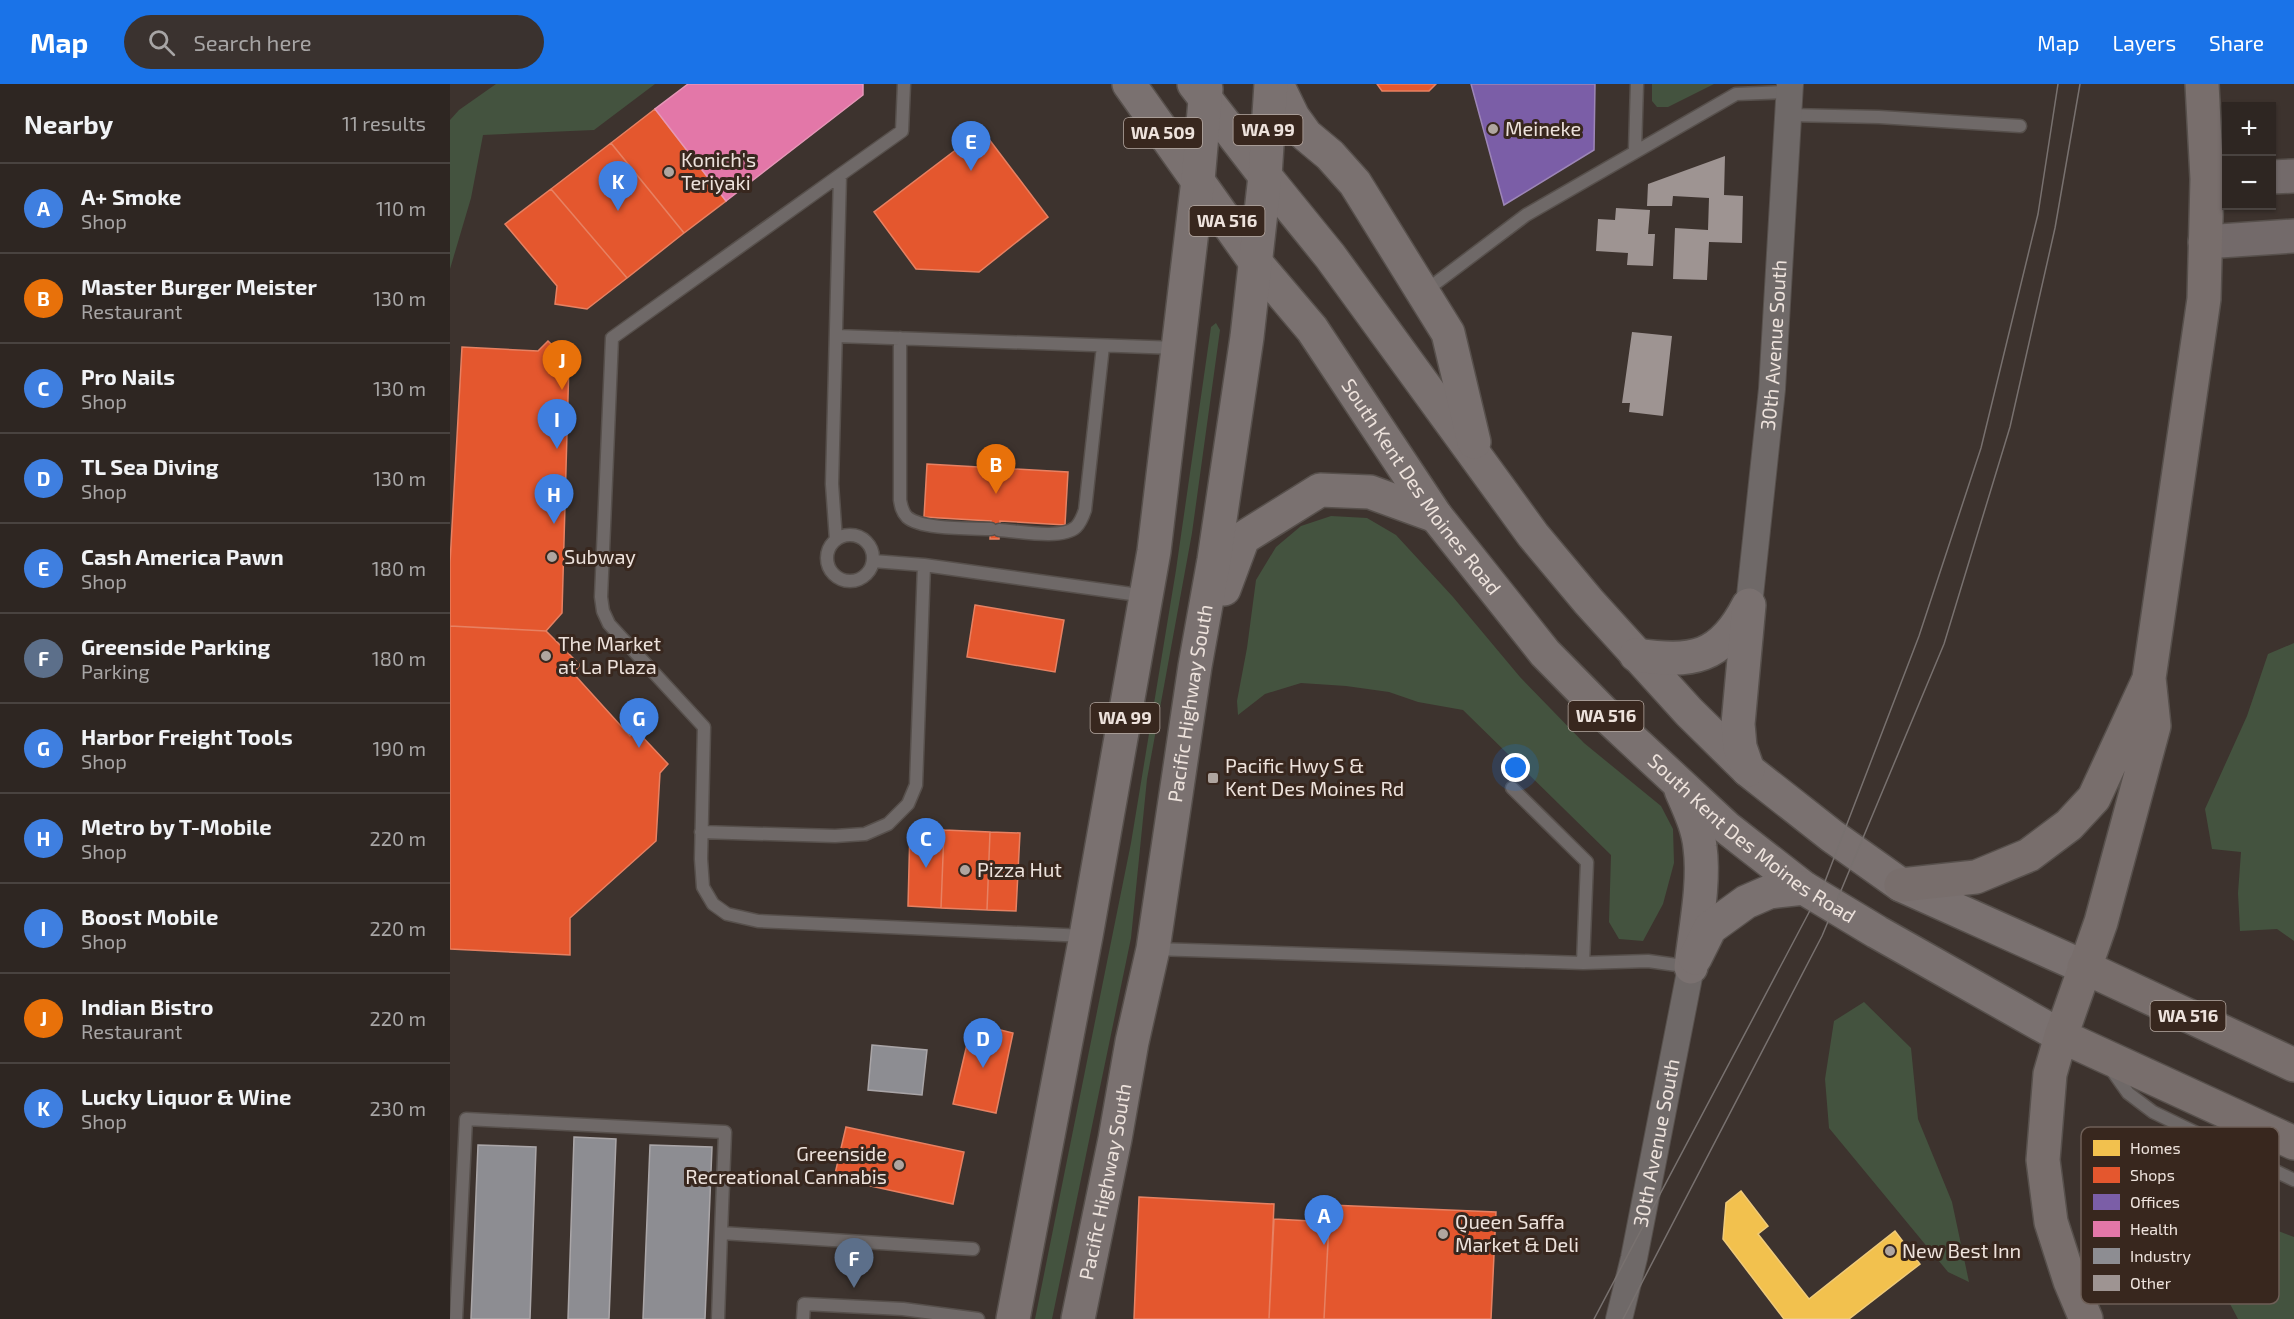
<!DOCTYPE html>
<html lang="en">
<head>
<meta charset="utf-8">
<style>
  :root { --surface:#2e2622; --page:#3a322f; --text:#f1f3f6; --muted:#a7a5a5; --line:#494340; --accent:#1a73e8 }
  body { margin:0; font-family:"Exo 2",sans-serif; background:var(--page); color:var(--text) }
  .controls { position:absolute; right:18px; top:18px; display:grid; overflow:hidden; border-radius:0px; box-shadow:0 2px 4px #0004 }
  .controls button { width:54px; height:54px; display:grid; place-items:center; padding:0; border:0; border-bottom:2px solid var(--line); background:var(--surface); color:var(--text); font:30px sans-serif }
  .you { position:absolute; left:1066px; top:684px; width:21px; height:21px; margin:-15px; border:4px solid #fff; border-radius:50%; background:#1a73e8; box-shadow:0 0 0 9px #1a73e833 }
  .badge { display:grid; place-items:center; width:39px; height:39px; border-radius:50%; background:var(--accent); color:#fff; font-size:20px; font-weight:700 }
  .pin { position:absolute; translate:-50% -50px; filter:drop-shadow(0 2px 3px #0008) }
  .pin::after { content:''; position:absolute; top:32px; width:21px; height:18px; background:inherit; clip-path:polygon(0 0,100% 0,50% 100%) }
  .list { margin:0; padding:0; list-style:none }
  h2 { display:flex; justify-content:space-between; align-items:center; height:78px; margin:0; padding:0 24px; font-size:26px }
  h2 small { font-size:20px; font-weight:400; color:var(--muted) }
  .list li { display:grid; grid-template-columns:39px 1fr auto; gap:18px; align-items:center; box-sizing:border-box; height:90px; padding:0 24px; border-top:2px solid var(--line) }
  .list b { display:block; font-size:22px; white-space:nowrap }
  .list p { margin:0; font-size:20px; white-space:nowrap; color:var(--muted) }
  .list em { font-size:20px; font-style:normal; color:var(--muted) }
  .icon { flex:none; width:33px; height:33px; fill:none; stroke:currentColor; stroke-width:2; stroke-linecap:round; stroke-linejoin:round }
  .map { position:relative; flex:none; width:1844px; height:1235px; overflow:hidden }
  header { display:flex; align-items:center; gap:36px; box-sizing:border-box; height:84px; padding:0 30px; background:var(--accent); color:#fff }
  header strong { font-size:28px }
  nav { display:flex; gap:33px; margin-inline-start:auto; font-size:21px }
  .search { width:420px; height:54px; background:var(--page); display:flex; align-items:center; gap:15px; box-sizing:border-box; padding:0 21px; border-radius:33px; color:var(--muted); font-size:22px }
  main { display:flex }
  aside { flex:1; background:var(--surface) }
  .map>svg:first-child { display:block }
  .green { fill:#44533f }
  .homes { fill:#f2c14e; stroke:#f0cb79; stroke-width:1.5 }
  .shops { fill:#e4572e; stroke:#e78162; stroke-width:1.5 }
  .offices { fill:#7b5ea7; stroke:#9d86b7; stroke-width:1.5 }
  .health { fill:#e377a8; stroke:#e697b8; stroke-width:1.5 }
  .industry { fill:#8d8d92; stroke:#aaa6a8; stroke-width:1.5 }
  .building { fill:#9e9492 }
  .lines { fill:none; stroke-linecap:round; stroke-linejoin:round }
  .lane-casing { stroke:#57504c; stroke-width:15 }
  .street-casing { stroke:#57504c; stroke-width:28 }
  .secondary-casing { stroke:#57504c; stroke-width:36 }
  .primary-casing { stroke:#57504c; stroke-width:36 }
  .highway-casing { stroke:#57504c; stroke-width:36 }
  .lane { stroke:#6f6968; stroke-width:12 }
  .street { stroke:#6f6968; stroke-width:26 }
  .secondary { stroke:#736a6a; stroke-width:33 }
  .primary { stroke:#7a7170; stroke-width:33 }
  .highway { stroke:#786e6c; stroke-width:33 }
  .tram { stroke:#78716f; stroke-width:1.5 }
  .poi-dot { fill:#afa59f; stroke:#38271e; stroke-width:2 }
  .labels { text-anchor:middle; stroke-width:6; stroke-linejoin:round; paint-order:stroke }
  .shield { fill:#38271e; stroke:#b7aaa3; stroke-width:1.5 }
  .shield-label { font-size:18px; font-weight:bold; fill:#ede2dc }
  .poi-label { font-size:20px; fill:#ede2dc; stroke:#38271e; text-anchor:start }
  .street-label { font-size:20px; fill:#ede2dc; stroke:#38271e }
  .key { fill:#38271e; stroke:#6e5f57; stroke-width:1.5 }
  .key-label { font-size:16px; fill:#ede2dc }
</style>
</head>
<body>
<header>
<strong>Map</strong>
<div class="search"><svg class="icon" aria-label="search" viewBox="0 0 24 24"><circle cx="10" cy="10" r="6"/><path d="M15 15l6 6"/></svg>Search here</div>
<nav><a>Map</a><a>Layers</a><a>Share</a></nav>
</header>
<main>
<aside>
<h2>Nearby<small>11 results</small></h2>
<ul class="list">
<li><span class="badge" style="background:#3f7fe0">A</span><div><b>A+ Smoke</b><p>Shop</p></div><em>110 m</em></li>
<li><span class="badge" style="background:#e8710a">B</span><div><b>Master Burger Meister</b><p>Restaurant</p></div><em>130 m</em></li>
<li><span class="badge" style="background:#3f7fe0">C</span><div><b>Pro Nails</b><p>Shop</p></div><em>130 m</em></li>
<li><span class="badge" style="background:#3f7fe0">D</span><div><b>TL Sea Diving</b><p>Shop</p></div><em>130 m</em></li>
<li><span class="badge" style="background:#3f7fe0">E</span><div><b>Cash America Pawn</b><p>Shop</p></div><em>180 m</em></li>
<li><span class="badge" style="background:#5c6f8a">F</span><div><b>Greenside Parking</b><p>Parking</p></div><em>180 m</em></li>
<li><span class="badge" style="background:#3f7fe0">G</span><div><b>Harbor Freight Tools</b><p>Shop</p></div><em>190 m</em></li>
<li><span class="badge" style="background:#3f7fe0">H</span><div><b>Metro by T-Mobile</b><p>Shop</p></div><em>220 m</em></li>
<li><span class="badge" style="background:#3f7fe0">I</span><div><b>Boost Mobile</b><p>Shop</p></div><em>220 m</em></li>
<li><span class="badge" style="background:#e8710a">J</span><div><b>Indian Bistro</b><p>Restaurant</p></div><em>220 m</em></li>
<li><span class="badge" style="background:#3f7fe0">K</span><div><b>Lucky Liquor &amp; Wine</b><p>Shop</p></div><em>230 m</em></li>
</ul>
</aside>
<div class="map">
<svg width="1844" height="1235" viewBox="0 0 1844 1235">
  <rect width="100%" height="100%" fill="#3d332e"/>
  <!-- green -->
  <path class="green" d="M46 0H205L144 46 33 51 21 114 0 185V36L9 26Z
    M1202 0H1264L1218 23H1207L1202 17Z
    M766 239 770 246 742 449 697 695 681 854 602 1235H585L681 759 726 486 761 243Z
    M881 432 917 434 946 451 1003 513 1070 593 1134 659 1211 722 1223 745 1224 779 1213 820 1193 857 1169 855 1159 838 1161 771 1013 626 968 618 939 608 896 602 851 599 815 610 788 631 787 617 797 564 806 496 826 463 851 442Z
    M1844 559V857L1827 845 1790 847 1788 809 1791 768 1762 765 1755 725 1797 632 1818 570Z
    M1414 918 1461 964 1468 1035 1502 1118 1519 1198 1498 1188 1379 1044 1375 995 1384 937Z
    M1748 1116 1844 1153V1235H1788L1761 1184Z"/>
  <!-- homes -->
  <path class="homes" d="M1291 1107 1318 1142 1308 1150 1359 1215 1445 1147 1470 1180 1399 1235H1334L1273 1155 1276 1119Z"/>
  <!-- shops -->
  <path class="shops" d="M927 0H986L979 7H932Z
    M205 25 276 117 234 149 161 59Z
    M532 46 598 133 529 188 466 185 424 128Z
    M161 59 234 149 177 194 101 105Z
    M101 105 177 194 137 225 105 220 107 202 55 140Z
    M98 257 119 277 112 529 96 547 0 542V479L12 263 88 267Z
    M477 380 618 388 615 441 550 437 549 455H540L541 437 474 433Z
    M525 521 614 536 605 588 517 573Z
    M0 542 96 547 130 581 123 589 180 652 186 646 218 680 210 689 206 757 120 834V871L0 865Z
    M460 744 494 746 491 824 458 822Z
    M494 746 540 748 537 826 491 824Z
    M540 748 570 749 566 827 537 826Z
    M522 939 563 949 546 1029 503 1020Z
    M396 1043 514 1068 503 1120 384 1094Z
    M689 1113 824 1120 819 1235H684Z
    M880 1121 1046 1128 1041 1235H874Z
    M824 1135 879 1138 874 1235H819Z"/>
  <!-- offices -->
  <path class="offices" d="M1021 0H1145L1144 66 1054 121Z"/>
  <!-- health -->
  <path class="health" d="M238 0H413V11L276 117 205 25Z"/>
  <!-- industry -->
  <path class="industry" d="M422 961 477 966 472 1011 418 1006Z
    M124 1053 166 1055 159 1235H118Z
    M28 1061 86 1063 80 1235H21Z
    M200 1061 262 1063 255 1235H193Z"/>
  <!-- building -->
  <path class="building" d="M1275 72 1274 111 1293 112 1292 159 1259 158 1257 196 1223 195 1225 144 1258 146 1259 114 1223 112 1222 122H1197L1198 100Z
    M1166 124 1200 126 1198 150H1205L1203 182 1177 181 1178 169 1146 167 1148 135 1165 136Z
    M1182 248 1222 252 1213 332 1179 328 1180 319H1172Z"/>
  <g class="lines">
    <defs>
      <path id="lane" d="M1339 31 1429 33 1570 42
        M1185 66 1187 0
        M390 91 162 254 151 513 153 527 159 540 254 643 251 775 253 803 263 820 277 830 308 837 635 852
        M974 208 1076 131 1286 10 1340 8
        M386 252 727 264
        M450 254V416C451 422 452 428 457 433 472 446 520 444 541 445
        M549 446C568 447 612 456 626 443 631 438 633 432 635 426L653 262
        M377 474a23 23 0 1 1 46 0a23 23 0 1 1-46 0Z
        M386 456 382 400 390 91 452 47 454 0
        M423 477 474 481 696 512
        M1062 704 1137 778 1133 879
        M251 748 385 752 415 750 438 740 458 720 466 701 474 481
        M704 865 1133 879 1198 877 1241 883
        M1661 985 1678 1009 1703 1028 1844 1096
        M6 1235 16 1035 275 1048 271 1149
        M268 1235 271 1149 523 1165
        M353 1235 354 1220 453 1225 528 1235"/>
      <g id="street">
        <path id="s1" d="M1299 521 1322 305 1340 0"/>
        <path id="s2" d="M1169 1235 1184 1174 1241 883"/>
      </g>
      <path id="secondary" d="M1822 93 1844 92
        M1755 158 1844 152"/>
      <g id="primary">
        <path id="s3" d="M679 0 806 179 862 245 986 432 1095 569 1162 637 1277 744 1354 804 1427 848 1611 952"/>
        <path d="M744 0 815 92 880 172 1083 451 1139 518 1239 628 1298 686 1382 752 1451 801 1634 883"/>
        <path d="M827 0 843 33 856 51 880 71 905 99 998 249 1024 358"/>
        <path d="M774 505 793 454 870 406 920 408 986 432"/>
        <path d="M1186 571C1242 579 1271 575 1298 522"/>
        <path d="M1298 686 1290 663 1288 640 1299 521"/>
        <path d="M1231 706C1239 725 1248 743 1250 763 1255 800 1245 846 1241 883"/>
        <path d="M1245 874 1260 844 1296 818 1319 808 1354 804"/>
        <path d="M563 1235 636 852 704 467 748 96 756 5"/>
        <path id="s4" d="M628 1235 665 1055 682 958 703 865 745 582 764 476 797 253 815 92 821 0"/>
      </g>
      <path id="highway" d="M1451 801 1526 793 1579 771 1619 741 1644 714 1699 595
        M1634 883 1844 981
        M1611 952 1844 1059
        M1636 1235 1620 1197 1601 1138 1593 1076 1600 990 1611 952 1651 838 1704 642 1699 594 1754 215 1757 95 1752 0"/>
    </defs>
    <!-- lane casing -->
    <use href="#lane" class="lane-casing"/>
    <!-- street casing -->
    <use href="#street" class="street-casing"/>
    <!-- secondary casing -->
    <use href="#secondary" class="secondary-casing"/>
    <!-- primary casing -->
    <use href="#primary" class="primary-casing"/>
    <!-- highway casing -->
    <use href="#highway" class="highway-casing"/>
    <!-- lane -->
    <use href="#lane" class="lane"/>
    <!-- street -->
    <use href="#street" class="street"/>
    <!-- secondary -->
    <use href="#secondary" class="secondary"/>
    <!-- primary -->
    <use href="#primary" class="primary"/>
    <!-- highway -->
    <use href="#highway" class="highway"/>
    <!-- tram -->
    <path class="tram" d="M1144 1235 1374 800 1469 552 1531 364 1588 130 1608 0
      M1173 1235 1372 852 1494 560 1560 343 1605 144 1630 0"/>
  </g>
  <!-- markers -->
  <g class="poi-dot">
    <circle cx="1043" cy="45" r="6"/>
    <circle cx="219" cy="88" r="6"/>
    <circle cx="102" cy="473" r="6"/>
    <circle cx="96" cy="572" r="6"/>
    <rect x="757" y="688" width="12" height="12" rx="3"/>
    <circle cx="515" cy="786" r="6"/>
    <circle cx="449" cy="1081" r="6"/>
    <circle cx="993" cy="1150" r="6"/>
    <circle cx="1440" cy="1167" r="6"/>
  </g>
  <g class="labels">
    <!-- shield labels -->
    <g class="shield">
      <rect x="783.5" y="31" width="69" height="30" rx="4.5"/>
      <rect x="674" y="34" width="78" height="30" rx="4.5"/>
      <rect x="739.5" y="122" width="75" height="30" rx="4.5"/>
      <rect x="1118.5" y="617" width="75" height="30" rx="4.5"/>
      <rect x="640.5" y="619" width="69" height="30" rx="4.5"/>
      <rect x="1700.5" y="917" width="75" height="30" rx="4.5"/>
    </g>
    <g class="shield-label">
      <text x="818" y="52">WA 99</text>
      <text x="713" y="55">WA 509</text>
      <text x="777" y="143">WA 516</text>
      <text x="1156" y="638">WA 516</text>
      <text x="675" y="640">WA 99</text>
      <text x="1738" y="938">WA 516</text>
    </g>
    <!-- poi labels -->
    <g class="poi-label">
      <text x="1055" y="52">Meineke</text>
      <text x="231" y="83">Konich's<tspan x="231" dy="23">Teriyaki</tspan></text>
      <text x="114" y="480">Subway</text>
      <text x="108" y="567">The Market<tspan x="108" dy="23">at La Plaza</tspan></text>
      <text x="775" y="689">Pacific Hwy S &amp;<tspan x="775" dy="23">Kent Des Moines Rd</tspan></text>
      <text x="527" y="793">Pizza Hut</text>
      <text x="437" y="1077" text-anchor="end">Greenside<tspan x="437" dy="23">Recreational Cannabis</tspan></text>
      <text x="1005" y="1145">Queen Saffa<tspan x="1005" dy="23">Market &amp; Deli</tspan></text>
      <text x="1452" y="1174">New Best Inn</text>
    </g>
    <!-- street labels -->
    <g class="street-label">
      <text dy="7" stroke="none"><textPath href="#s1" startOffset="261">30th Avenue South</textPath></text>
      <text dy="7" stroke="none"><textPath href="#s3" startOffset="498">South Kent Des Moines Road</textPath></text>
      <text dy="7" stroke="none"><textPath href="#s4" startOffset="626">Pacific Highway South</textPath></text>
      <text dy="7" stroke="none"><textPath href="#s3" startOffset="984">South Kent Des Moines Road</textPath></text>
      <text dy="7" stroke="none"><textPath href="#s2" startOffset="180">30th Avenue South</textPath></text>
      <text dy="7" stroke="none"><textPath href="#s4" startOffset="140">Pacific Highway South</textPath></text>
    </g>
  </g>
  <!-- legend -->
  <rect x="1631" y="1043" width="198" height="177" rx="9" class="key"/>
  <rect x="1643" y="1056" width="27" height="16" fill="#f2c14e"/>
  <rect x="1643" y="1083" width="27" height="16" fill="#e4572e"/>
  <rect x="1643" y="1110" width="27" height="16" fill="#7b5ea7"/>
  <rect x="1643" y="1137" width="27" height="16" fill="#e377a8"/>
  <rect x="1643" y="1164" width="27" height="16" fill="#8d8d92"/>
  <rect x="1643" y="1191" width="27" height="16" fill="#9e9492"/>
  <g class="key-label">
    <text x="1680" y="1070">Homes</text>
    <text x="1680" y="1097">Shops</text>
    <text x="1680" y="1124">Offices</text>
    <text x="1680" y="1151">Health</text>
    <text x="1680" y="1178">Industry</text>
    <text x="1680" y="1205">Other</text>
  </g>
</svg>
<div class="controls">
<button>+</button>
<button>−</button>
</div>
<div class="you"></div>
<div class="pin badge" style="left:874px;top:1161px;background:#3f7fe0">A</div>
<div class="pin badge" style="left:546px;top:410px;background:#e8710a">B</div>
<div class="pin badge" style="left:476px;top:784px;background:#3f7fe0">C</div>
<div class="pin badge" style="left:533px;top:984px;background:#3f7fe0">D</div>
<div class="pin badge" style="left:521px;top:87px;background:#3f7fe0">E</div>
<div class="pin badge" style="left:404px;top:1204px;background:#5c6f8a">F</div>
<div class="pin badge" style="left:189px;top:664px;background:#3f7fe0">G</div>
<div class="pin badge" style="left:104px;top:440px;background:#3f7fe0">H</div>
<div class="pin badge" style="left:107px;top:365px;background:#3f7fe0">I</div>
<div class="pin badge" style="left:112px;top:306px;background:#e8710a">J</div>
<div class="pin badge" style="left:168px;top:127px;background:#3f7fe0">K</div>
</div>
</main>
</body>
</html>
